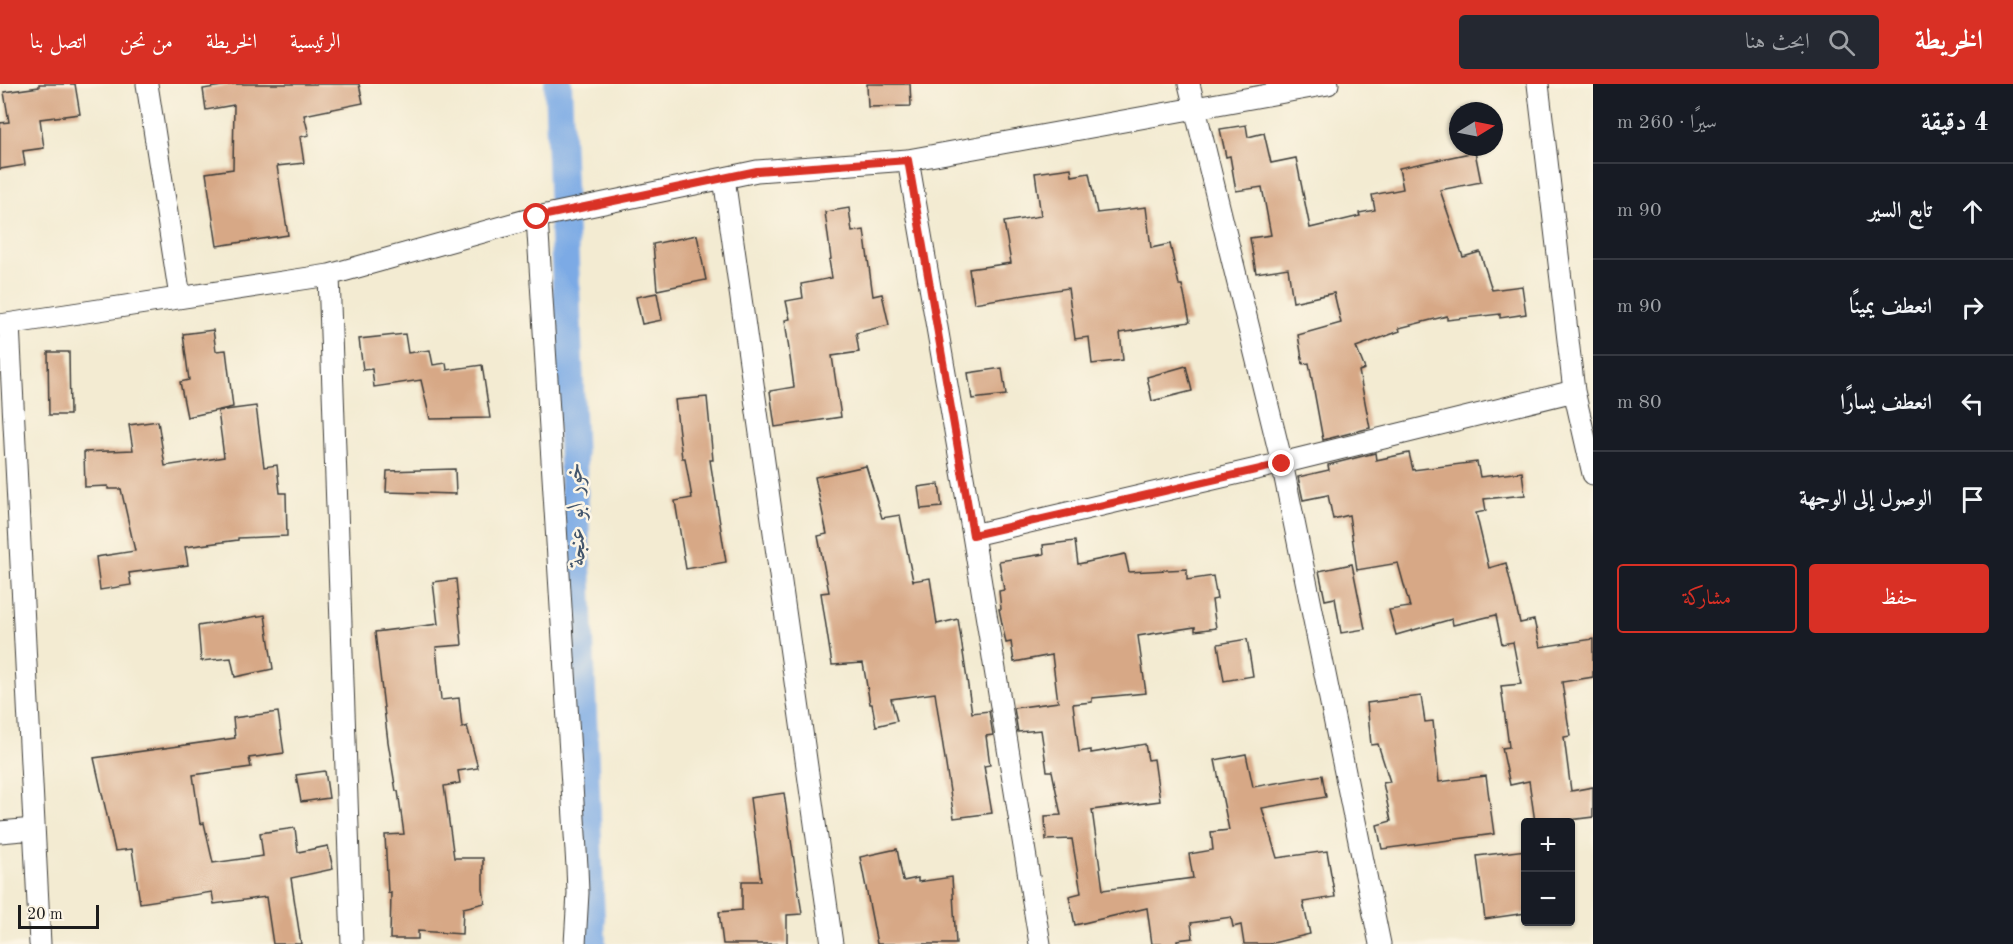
<!DOCTYPE html>
<html lang="ar">
<head>
<meta charset="utf-8">
<style>
  :root { --surface:#171b24; --page:#242831; --text:#f1f3f6; --muted:#9ea1a6; --line:#363941; --accent:#d93025 }
  body { margin:0; font-family:"Old Standard TT",Amiri,serif; background:var(--page); color:var(--text); direction:rtl }
  .controls { position:absolute; right:18px; bottom:18px; display:grid; overflow:hidden; border-radius:6px; box-shadow:0 2px 4px #0004 }
  .controls button { width:54px; height:54px; display:grid; place-items:center; padding:0; border:0; border-bottom:2px solid var(--line); background:var(--surface); color:var(--text); font:30px sans-serif }
  .compass { position:absolute; left:1449px; top:18px; width:54px; height:54px; border-radius:50%; background:var(--surface); box-shadow:0 2px 4px #0004; rotate:80deg }
  .scale { position:absolute; left:18px; bottom:15px; width:81px; box-sizing:border-box; padding-left:6px; border:3px solid #1c1c1c; border-top:0; font-size:16px; line-height:21px; white-space:nowrap; color:#1c1c1c; -webkit-text-stroke:4px #fcf5e5; paint-order:stroke }
  .stop { position:absolute; width:18px; height:18px; margin:-14px; border:4px solid #d93025; border-radius:50%; background:#fff }
  .stop.end { background:#d93025; border-color:#fff; box-shadow:0 2px 6px #0008 }
  .list { margin:0; padding:0; list-style:none }
  h2 { display:flex; justify-content:space-between; align-items:center; height:78px; margin:0; padding:0 24px; font-size:26px }
  h2 small { font-size:20px; font-weight:400; color:var(--muted) }
  .list li { display:grid; grid-template-columns:39px 1fr auto; gap:18px; align-items:center; box-sizing:border-box; height:96px; padding:0 24px; border-top:2px solid var(--line) }
  .list b { display:block; font-size:22px; white-space:nowrap }
  .list em { font-size:20px; font-style:normal; color:var(--muted) }
  .actions { display:flex; gap:12px; padding:18px 24px }
  .actions a { flex:1; padding:14px 0; border:2px solid var(--accent); border-radius:6px; text-align:center; font-size:21px; color:var(--accent) }
  .actions .main { background:var(--accent); color:#fff }
  .icon { flex:none; width:33px; height:33px; fill:none; stroke:currentColor; stroke-width:2; stroke-linecap:round; stroke-linejoin:round }
  .map { position:relative; flex:none; width:1593px; height:860px; overflow:hidden; direction:ltr }
  header { display:flex; align-items:center; gap:36px; box-sizing:border-box; height:84px; padding:0 30px; background:var(--accent); color:#fff }
  header strong { font-size:28px }
  nav { display:flex; gap:33px; margin-inline-start:auto; font-size:21px }
  .search { width:420px; height:54px; background:var(--page); display:flex; align-items:center; gap:15px; box-sizing:border-box; padding:0 21px; border-radius:6px; color:var(--muted); font-size:22px }
  main { display:flex }
  aside { flex:1; background:var(--surface) }
  .map>svg:first-child { display:block }
  .lines { fill:none; stroke-linecap:round; stroke-linejoin:round }
  .canal { stroke:#7caae5; stroke-width:28 }
  .building { fill:#d7a886 }
  .street-casing { stroke:#3c3b37; stroke-width:23 }
  .street { stroke:#fff; stroke-width:21 }
  .route { stroke:#d93025; stroke-width:8 }
  .labels { text-anchor:middle; stroke-width:5; stroke-linejoin:round; paint-order:stroke }
  .water-label { font-size:24px; font-style:italic; fill:#42556c; stroke:#fcf5e5 }
</style>
</head>
<body>
<header>
<strong>الخريطة</strong>
<div class="search"><svg class="icon" aria-label="search" viewBox="0 0 24 24"><circle cx="10" cy="10" r="6"/><path d="M15 15l6 6"/></svg>ابحث هنا</div>
<nav><a>الرئيسية</a><a>الخريطة</a><a>من نحن</a><a>اتصل بنا</a></nav>
</header>
<main>
<aside>
<h2>4 دقيقة<small>سيرًا · 260 m</small></h2>
<ul class="list">
<li><svg class="icon" aria-label="ahead" viewBox="0 0 24 24"><path d="M12 20V5M6 11l6-6 6 6"/></svg><div><b>تابع السير</b></div><em>90 m</em></li>
<li><svg class="icon" aria-label="right" viewBox="0 0 24 24"><path d="M7 20v-9h11M14 6l5 5-5 5"/></svg><div><b>انعطف يمينًا</b></div><em>90 m</em></li>
<li><svg class="icon" aria-label="left" viewBox="0 0 24 24"><path d="M17 20v-9H6M10 6l-5 5 5 5"/></svg><div><b>انعطف يسارًا</b></div><em>80 m</em></li>
<li><svg class="icon" aria-label="arrive" viewBox="0 0 24 24"><path d="M6 21V4h12l-3 4 3 4H6"/></svg><div><b>الوصول إلى الوجهة</b></div></li>
</ul>
<div class="actions"><a class="main">حفظ</a><a>مشاركة</a></div>
</aside>
<div class="map">
<svg width="1593" height="860" viewBox="0 0 1593 860">
  <rect width="100%" height="100%" fill="#fcf5e5"/>
  <filter id="ink" filterUnits="userSpaceOnUse"><feTurbulence type="fractalNoise" baseFrequency=".0167" numOctaves="2"/><feDisplacementMap in="SourceGraphic" scale="12" xChannelSelector="R" yChannelSelector="G"/><feConvolveMatrix kernelMatrix="1 2 1 2 8 2 1 2 1" color-interpolation-filters="sRGB"/></filter>
  <filter id="wash" filterUnits="userSpaceOnUse"><feTurbulence type="fractalNoise" baseFrequency=".008" numOctaves="4" result="noise"/><feDisplacementMap in="SourceGraphic" scale="24" xChannelSelector="R" yChannelSelector="G"/><feGaussianBlur stdDeviation="1.35" result="paint"/><feColorMatrix in="noise" values="0 0 0 0 0 0 0 0 0 0 0 0 0 0 0 0 0 1.4 0 .05"/><feComposite in="paint" operator="in"/></filter>
  <g filter="url(#wash)">
    <rect width="100%" height="100%" fill="#f3ebd2"/>
    <g class="lines">
      <!-- canal -->
      <path class="canal" d="M558 0 592 860"/>
    </g>
    <g id="blocks">
      <!-- building -->
      <path class="building" d="M39 0H75L80 30 40 35 44 64 23 67 25 81 0 85V39L9 38 4 8 39 3Z
        M234 0H359L363 19 304 31 309 51 300 53 304 79 277 82 288 151 217 162 206 89 233 85 234 21 206 26 203 5Z
        M867 0H910L911 22 868 23Z
        M1246 41 1248 53 1264 49 1271 79 1296 74 1310 144 1360 132 1359 129 1375 126 1372 111 1403 105 1399 84 1475 68 1481 98 1440 106 1463 173 1480 168 1492 206 1522 202 1526 230 1500 234V230L1447 236V232L1399 244 1400 247 1356 263 1365 285 1359 287 1370 344 1323 356 1309 279 1303 280 1298 251 1341 239 1334 209 1293 218 1288 184 1256 189 1250 154 1271 151 1262 103 1236 107 1230 72 1226 73 1220 45Z
        M1071 84 1072 92 1089 89 1097 129 1146 123 1151 164 1170 160 1179 201H1182L1190 238 1120 249 1123 276 1092 280 1089 253 1075 255 1068 204 974 219 969 185 1011 179 1004 138 1041 132 1035 89Z
        M849 124 852 148 864 146 873 212 882 210 889 241 856 249 859 268 832 272 841 333 775 343 770 307 794 303 785 236 790 235 786 217 803 214 801 200 832 194 829 176 831 175 825 128Z
        M697 151 706 196 657 206 653 160Z
        M657 209 662 236 642 240 636 213Z
        M213 246 216 267 226 266 233 323 187 333 180 298 189 296 183 250Z
        M405 250 408 269 430 266 433 281 446 279 447 286 482 281 490 334 430 335 421 296 374 303 372 285 363 286 359 255Z
        M48 268H69L70 331H49Z
        M1186 282 1192 307 1152 317 1147 293Z
        M1002 284 1006 311 972 315 968 289Z
        M707 313 713 376H710L726 478 686 485 675 417 692 414 685 374H682L675 316Z
        M256 322 264 383 277 381 280 409H286L287 452 238 454V456L185 463 188 481 129 489 131 501 100 506 96 473 135 467 121 405H108V402L85 403 84 368 133 366 129 341 158 337 165 382 224 373 218 327Z
        M1375 369 1376 376 1409 369 1413 386 1477 378 1480 393 1522 388 1525 411 1484 415 1486 427 1476 429 1489 484 1506 479 1520 539 1534 536 1540 563 1593 555V593L1562 598 1570 652 1564 653 1571 707 1593 703V733L1553 738H1535L1529 697 1510 701 1502 664 1509 663 1501 602 1521 600 1513 558 1502 560 1496 531 1453 541 1452 535 1396 551 1389 526 1410 523 1398 479 1357 486 1349 431 1333 435 1328 411 1303 416 1298 393 1329 386 1328 381Z
        M866 382 882 434 900 431 913 497 930 494 937 540 958 535 972 629 989 627 993 651 986 652 990 681 984 682 992 729 954 734 935 609 891 615 897 637 876 642 872 620H870L863 579 832 581 821 509 829 508 818 452 827 450 815 393Z
        M455 385 456 410 386 408 387 387Z
        M939 400 942 423 921 425 918 403Z
        M1075 457 1078 480 1125 470 1129 488 1187 485V496L1213 492 1217 515 1212 516 1216 544 1195 547V543L1138 552 1146 609 1092 614V618L1073 620 1079 668 1091 666V669L1145 660 1148 676 1154 675 1160 717 1092 726 1103 806 1193 794 1189 770 1213 766 1211 748 1229 746 1215 676 1246 670 1253 703 1322 691 1326 713 1262 724 1277 774 1327 767 1335 813 1303 818 1310 850 1269 860H1244L1241 841 1233 843 1231 833 1191 839 1193 854 1177 856V860H1152L1147 824 1075 841 1069 812 1081 809 1072 755 1046 756 1045 732 1061 731 1052 687H1047L1041 646 1018 648 1014 624 1058 618 1052 571 1014 578 1011 558 1006 559 999 525H1001L999 507 1004 506 999 477 1044 470 1043 461Z
        M1352 480 1365 545 1341 549 1335 514 1325 516 1319 487Z
        M456 495 462 561 436 563 441 616 459 614 462 644 467 642 478 684 458 687 460 699 444 702 454 774H483V805L485 819 463 824 462 850 418 847V855H390L391 808 388 809 385 751 404 750 398 707H396L388 658 375 548 438 540 433 498Z
        M265 531 273 585 235 593 231 574 201 577 198 542Z
        M1247 555 1253 592 1224 597 1218 560Z
        M1421 612 1425 638 1433 637 1439 698 1486 692 1494 750 1382 765 1377 741 1391 737 1383 699 1390 698 1378 660 1371 661 1367 619Z
        M278 628 284 669 249 674 251 683 193 691 200 740 204 739 213 779 263 772 260 749 295 744 298 768 328 762 333 785 291 794 301 860H273L266 813 214 820 212 808 140 819 132 765 115 767 94 674 235 654 233 634Z
        M325 687 329 714 301 718 296 691Z
        M784 709 802 830 787 831V860H723L719 828 742 826V797H761L750 714Z
        M897 765 903 797 918 794V798L952 793 956 860H877L860 773Z
        M1526 766V829L1485 835 1477 772Z"/>
    </g>
  </g>
  <g filter="url(#ink)">
    <use href="#blocks" fill-opacity="0" stroke="#3c3b37" stroke-width="1.5"/>
    <g class="lines">
      <defs>
        <path id="street" d="M147 0 180 213
          M1189 0 1282 379 1380 860
          M1538 0 1574 307 1593 390
          M908 76 973 451 1040 860
          M537 133 577 783 578 809 575 860
          M329 191 352 860
          M9 240 40 860
          M0 241 329 191 537 133 724 94
          M973 451 1282 379 1574 307
          M0 748 34 745
          M832 860 724 94 757 87 908 76 1328 0"/>
      </defs>
      <!-- street casing -->
      <use href="#street" class="street-casing"/>
      <!-- street -->
      <use href="#street" class="street"/>
    </g>
  </g>
  <g class="lines" filter="url(#ink)">
    <!-- route -->
    <path class="route" d="M537 133 757 87 908 76 973 451 1282 380"/>
  </g>
  <g class="labels">
    <!-- water labels -->
    <g class="water-label">
      <text transform="translate(575 430) rotate(-92)" y="8">خور ابو عنجة</text>
    </g>
  </g>
</svg>
<div class="controls">
<button>+</button>
<button>−</button>
</div>
<svg class="compass" viewBox="-18 -18 36 36"><path d="M0-13l5 13h-10z" fill="#e53935"/><path d="M0 13l5-13h-10z" fill="#9ea1a6"/></svg>
<div class="scale">20 m</div>
<div class="stop" style="left:537px;top:133px"></div>
<div class="stop end" style="left:1282px;top:380px"></div>
</div>
</main>
</body>
</html>
